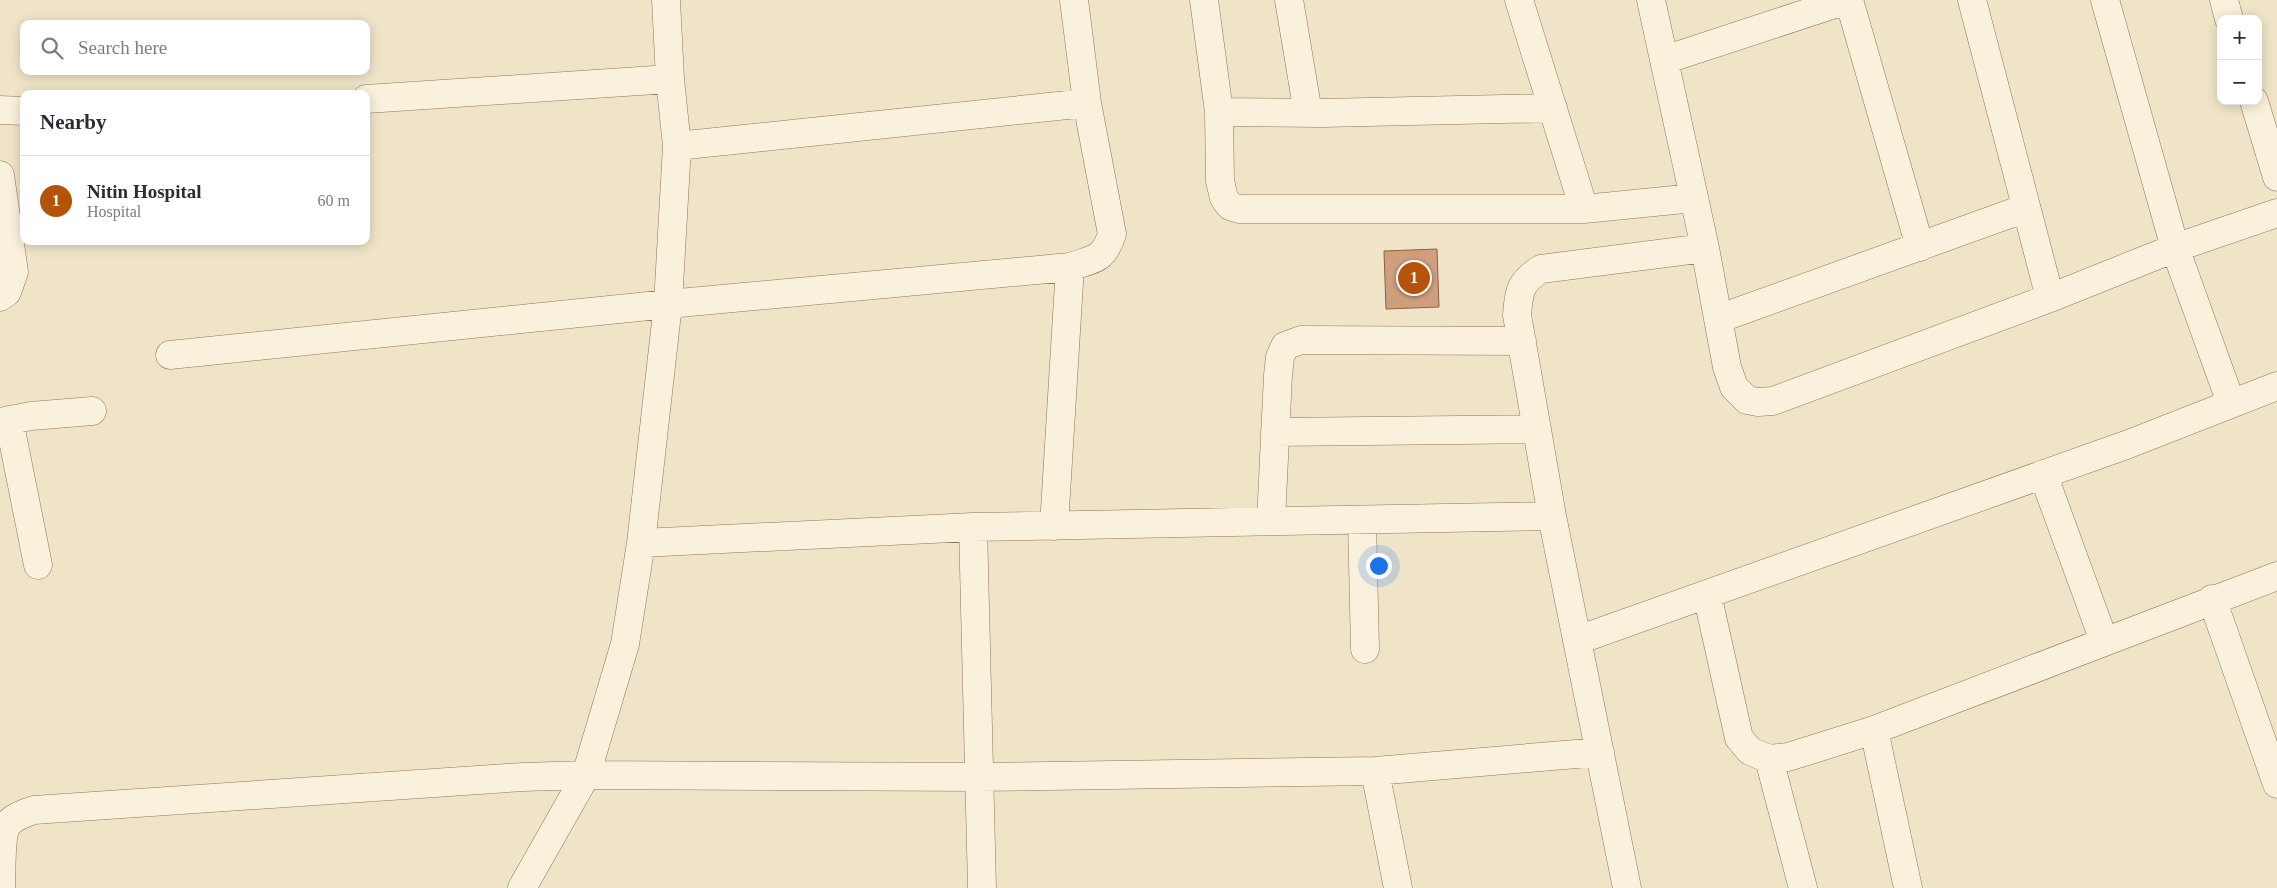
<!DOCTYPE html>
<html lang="en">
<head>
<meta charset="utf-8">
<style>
  :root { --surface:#fff; --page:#f2f2f3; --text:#2b2b33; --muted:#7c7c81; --line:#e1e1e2; --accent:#b45309 }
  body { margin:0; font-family:"Times New Roman",serif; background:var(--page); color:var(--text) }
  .controls { position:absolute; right:15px; top:15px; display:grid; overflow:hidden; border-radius:10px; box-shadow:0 2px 12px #0003 }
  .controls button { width:45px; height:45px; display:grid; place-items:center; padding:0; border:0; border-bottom:1px solid var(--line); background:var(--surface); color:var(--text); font:25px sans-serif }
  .you { position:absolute; left:1378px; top:565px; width:18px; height:18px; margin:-12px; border:4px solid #fff; border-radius:50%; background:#1a73e8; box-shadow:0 0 0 8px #1a73e833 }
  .badge { display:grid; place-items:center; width:32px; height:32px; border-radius:50%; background:var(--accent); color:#fff; font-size:16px; font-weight:700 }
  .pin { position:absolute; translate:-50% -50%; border:2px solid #fff; box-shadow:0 1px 5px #0006 }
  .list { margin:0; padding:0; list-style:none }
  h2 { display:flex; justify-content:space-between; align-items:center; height:65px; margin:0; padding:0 20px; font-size:21px }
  h2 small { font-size:16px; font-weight:400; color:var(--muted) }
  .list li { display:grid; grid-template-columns:32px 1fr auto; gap:15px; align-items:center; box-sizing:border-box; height:90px; padding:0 20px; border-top:1px solid var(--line) }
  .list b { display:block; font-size:19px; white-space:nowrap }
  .list p { margin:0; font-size:16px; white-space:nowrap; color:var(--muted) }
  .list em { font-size:16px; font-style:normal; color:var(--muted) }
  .icon { flex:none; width:28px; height:28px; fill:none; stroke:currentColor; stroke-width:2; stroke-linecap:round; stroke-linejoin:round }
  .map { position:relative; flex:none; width:2277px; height:888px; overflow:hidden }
  .search { position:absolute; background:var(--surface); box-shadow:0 2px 12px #0003; left:20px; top:20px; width:350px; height:55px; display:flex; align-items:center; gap:12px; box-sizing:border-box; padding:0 18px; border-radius:10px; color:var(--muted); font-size:19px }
  .panel { position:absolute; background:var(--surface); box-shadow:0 2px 12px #0003; left:20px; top:90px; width:350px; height:155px; border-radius:10px }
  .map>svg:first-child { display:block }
  .building { fill:#cf9f7d; stroke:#8d5f41 }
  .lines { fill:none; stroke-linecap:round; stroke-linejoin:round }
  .minor-casing { stroke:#8d765c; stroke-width:29 }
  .minor { stroke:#faf1dc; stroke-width:28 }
</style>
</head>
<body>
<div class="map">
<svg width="2277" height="888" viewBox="0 0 2277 888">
  <rect width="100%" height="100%" fill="#f0e4c8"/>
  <!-- building -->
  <path class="building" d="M1437 249 1439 307 1386 309 1384 251Z"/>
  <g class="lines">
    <defs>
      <path id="minor" d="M1204 0 1219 112 1220 181 1224 198 1230 206 1239 209H1584L1694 198
        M1289 0 1308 113
        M1519 0 1584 209
        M1651 0 1705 248 1727 367 1734 387 1747 400 1758 402 1773 401 2050 298 2175 248 2277 213
        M1849 0 1920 247
        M1972 0 2050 298
        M2105 0 2175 248 2231 403
        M2224 0 2229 19
        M1664 60 1847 0
        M366 99 670 79
        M2254 101 2277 177
        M0 110 24 111
        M1219 112 1322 113 1553 108
        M677 146 1087 103
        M0 175 14 272 7 292 0 297
        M1718 319 2026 208
        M170 355 668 304 1070 267C1095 258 1103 261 1112 234L1087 103 1074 0
        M9 420 38 565
        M0 422 31 416 92 411
        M1275 432 1537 429
        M2043 474 2104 641
        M1362 520 1365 649
        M1271 521 1278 375 1280 357 1285 346 1301 340 1522 341
        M1054 526 1070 267
        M973 527 982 888
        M641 543 973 527 1552 516
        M1707 594 1739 738 1750 751 1769 759 1788 757 1874 730 2277 576
        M2212 599 2277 784
        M1578 640 2126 445 2277 386
        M1874 730 1908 888
        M1769 759 1803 888
        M1375 771 1398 888
        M1 888C2 874 0 836 7 825 13 817 25 813 34 810L523 777 586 775 978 777 1375 771 1600 752
        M522 888 586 775 625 644 641 543 668 304 677 146 670 79 666 0
        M1627 888 1552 516 1517 315C1519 291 1520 282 1541 269L1705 248"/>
    </defs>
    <!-- minor casing -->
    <use href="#minor" class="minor-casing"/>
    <!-- minor -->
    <use href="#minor" class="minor"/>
  </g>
</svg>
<div class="controls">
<button>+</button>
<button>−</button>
</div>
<div class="you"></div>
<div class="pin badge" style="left:1414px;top:278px">1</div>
<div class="search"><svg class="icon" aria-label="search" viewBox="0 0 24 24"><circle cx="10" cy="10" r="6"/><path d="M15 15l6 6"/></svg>Search here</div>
<section class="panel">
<h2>Nearby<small></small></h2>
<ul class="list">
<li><span class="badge">1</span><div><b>Nitin Hospital</b><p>Hospital</p></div><em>60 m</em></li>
</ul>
</section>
</div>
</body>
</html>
